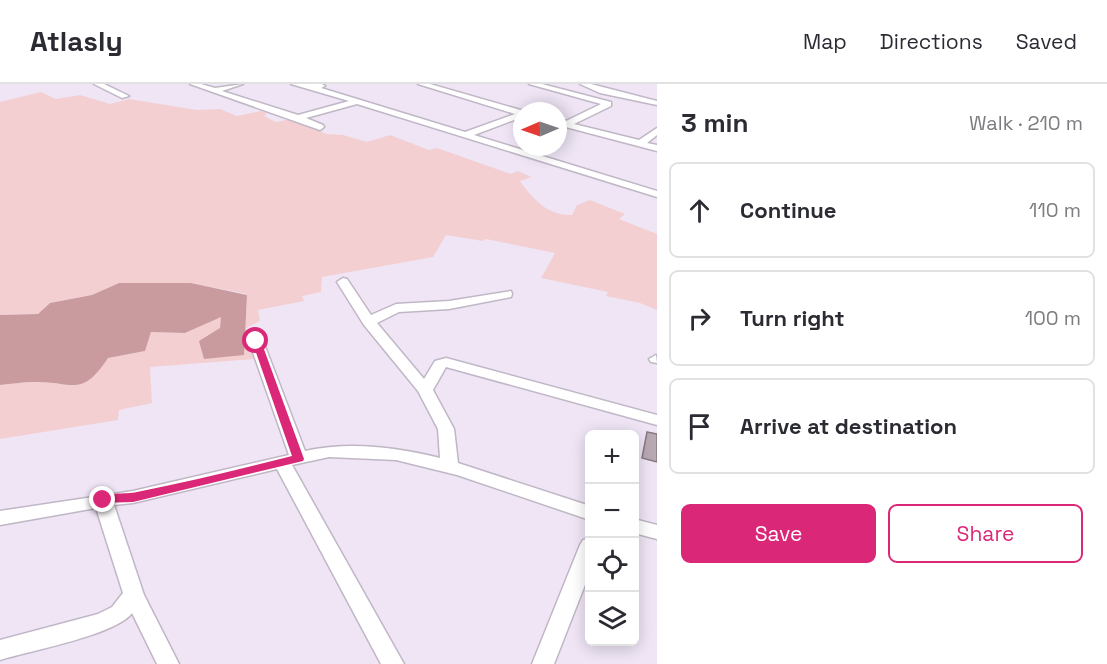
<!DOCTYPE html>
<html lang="en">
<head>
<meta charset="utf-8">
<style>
  :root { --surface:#fff; --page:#f7f7f7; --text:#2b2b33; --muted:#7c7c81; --line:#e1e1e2; --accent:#db2777 }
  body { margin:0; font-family:"Space Grotesk",sans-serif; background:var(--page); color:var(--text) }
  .controls { position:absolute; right:18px; bottom:18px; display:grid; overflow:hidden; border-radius:9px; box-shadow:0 3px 15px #0003 }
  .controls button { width:54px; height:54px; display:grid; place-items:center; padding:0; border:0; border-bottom:2px solid var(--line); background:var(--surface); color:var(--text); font:30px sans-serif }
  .compass { position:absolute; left:513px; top:18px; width:54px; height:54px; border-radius:50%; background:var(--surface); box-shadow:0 3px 15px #0003; rotate:268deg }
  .stop { position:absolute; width:18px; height:18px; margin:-14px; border:4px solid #db2777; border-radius:50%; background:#fff }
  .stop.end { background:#db2777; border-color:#fff; box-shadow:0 2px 6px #0008 }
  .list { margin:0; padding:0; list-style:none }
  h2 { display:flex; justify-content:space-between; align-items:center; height:78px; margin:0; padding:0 24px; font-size:26px }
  h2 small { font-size:20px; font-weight:400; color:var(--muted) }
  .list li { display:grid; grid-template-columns:39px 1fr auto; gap:18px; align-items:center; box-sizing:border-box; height:96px; margin:0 12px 12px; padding:0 12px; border:2px solid var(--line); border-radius:9px }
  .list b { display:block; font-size:22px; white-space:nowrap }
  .list em { font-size:20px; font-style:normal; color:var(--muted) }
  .actions { display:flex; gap:12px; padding:18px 24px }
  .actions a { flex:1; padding:14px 0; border:2px solid var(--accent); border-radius:9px; text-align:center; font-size:21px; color:var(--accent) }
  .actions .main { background:var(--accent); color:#fff }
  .icon { flex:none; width:33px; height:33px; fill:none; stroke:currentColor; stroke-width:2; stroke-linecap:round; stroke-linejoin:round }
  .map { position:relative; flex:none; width:657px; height:580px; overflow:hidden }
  header { display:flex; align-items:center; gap:36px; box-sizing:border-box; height:84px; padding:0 30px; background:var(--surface); border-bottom:2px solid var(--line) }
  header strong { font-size:28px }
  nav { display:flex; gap:33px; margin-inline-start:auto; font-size:21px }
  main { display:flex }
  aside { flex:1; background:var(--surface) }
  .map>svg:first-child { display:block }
  .green { fill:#f3cfd2 }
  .forest { fill:#c99b9f }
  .building { fill:#b9a9b2; stroke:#887982; stroke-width:1.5 }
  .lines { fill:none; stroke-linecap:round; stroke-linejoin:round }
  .minor-casing { stroke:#c0b7c6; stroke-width:3 }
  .minor { fill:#fff; fill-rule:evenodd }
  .route { fill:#db2777 }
</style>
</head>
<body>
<header>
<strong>Atlasly</strong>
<nav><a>Map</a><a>Directions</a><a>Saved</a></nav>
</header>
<main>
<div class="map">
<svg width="657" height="580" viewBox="0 0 657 580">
  <rect width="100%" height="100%" fill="#efe5f5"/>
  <!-- green -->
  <path class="green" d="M41 8 56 15 80 11 110 20 129 15 197 26 220 25 237 32 261 27 267 29 264 32 276 38 291 35 327 50 343 51 367 58 390 51 429 66 437 64 511 90 518 87 531 93 520 97C533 116 549 132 572 131L577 121 590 116 625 130 619 135 657 150V226L640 219 606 212 608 208 541 194 555 169 486 155 483 157 446 151 433 173 322 193 321 208 302 212 304 217 258 226 260 237 246 244 254 275 150 283 152 319 119 326 118 336 0 355V301C11 300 22 298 34 298 72 297 82 315 107 274L145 267 151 248 185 249 222 232 220 244 246 232 247 210 191 199H119L92 211 50 219 38 230 0 231V18Z"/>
  <!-- forest -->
  <path class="forest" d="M119 199H191L247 211 244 271 204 275 199 257 220 244 221 233 185 249 151 248 145 267 108 274C81 315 73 297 34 298 22 298 11 300 0 301V231L38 230 50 219 92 211Z"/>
  <!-- building -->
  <path class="building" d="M647 348 657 350V378L642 374Z"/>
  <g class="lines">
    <defs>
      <path id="minor" d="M94 0H104L129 12 122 14Z
        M190 0H201L215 4 243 0 222 7 298 31 349 17 291 0H322L325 2 321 4 465 48 515 30 418 0H430L524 27H522V33L474 51 657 107V113L357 20 306 34 323 41 324 43 320 46Z
        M529 0H542L611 18V22L574 40 639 56 657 44V51L647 59 657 61V67L558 41V35L566 37 601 20Z
        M580 0H591L657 17V21L600 9Z
        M343 194 347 195 371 231 396 220 449 217 511 207 512 210 511 213 449 225 399 228 377 239 424 295 435 277 446 274 657 331V341L446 283 433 306 454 345 458 379 590 422V436L457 391 396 376 329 373 292 381 404 580H381L277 385 133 419 114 421 144 511 179 580H157L132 529C116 551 29 567 0 576V556L98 530 112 523 123 509 96 424 0 441V427L133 407 289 371 249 257 251 254H261L263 257 305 367C350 357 396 363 440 374L438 345 418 307 364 241 337 198Z
        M656 271 657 279 651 278 649 275Z
        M634 435 657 441V455L634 449Z
        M590 454V488L554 580H532L580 461 583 456Z"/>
    </defs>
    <!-- minor casing -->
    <use href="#minor" class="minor-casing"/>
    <!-- minor -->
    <use href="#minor" class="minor"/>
  </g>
  <!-- route -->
  <path class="route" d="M256 254 261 257 304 375 303 377 133 418 99 419 97 416C105 407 126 411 137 408 189 398 241 385 292 372L252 257Z"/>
</svg>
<div class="controls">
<button>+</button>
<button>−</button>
<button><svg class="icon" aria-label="locate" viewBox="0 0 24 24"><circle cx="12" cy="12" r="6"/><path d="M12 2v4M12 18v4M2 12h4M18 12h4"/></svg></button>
<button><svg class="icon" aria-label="layers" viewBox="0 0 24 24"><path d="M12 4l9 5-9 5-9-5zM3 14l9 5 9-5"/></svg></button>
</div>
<svg class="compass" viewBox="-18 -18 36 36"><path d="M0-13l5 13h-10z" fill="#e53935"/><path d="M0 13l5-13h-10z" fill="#7c7c81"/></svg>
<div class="stop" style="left:256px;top:257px"></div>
<div class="stop end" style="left:103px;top:416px"></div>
</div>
<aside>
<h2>3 min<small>Walk · 210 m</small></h2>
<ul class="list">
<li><svg class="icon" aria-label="ahead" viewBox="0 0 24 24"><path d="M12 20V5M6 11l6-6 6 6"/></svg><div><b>Continue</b></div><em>110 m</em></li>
<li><svg class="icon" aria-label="right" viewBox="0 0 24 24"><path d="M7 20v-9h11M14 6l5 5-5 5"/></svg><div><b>Turn right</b></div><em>100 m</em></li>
<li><svg class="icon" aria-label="arrive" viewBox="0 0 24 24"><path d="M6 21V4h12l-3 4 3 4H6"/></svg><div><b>Arrive at destination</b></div></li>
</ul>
<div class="actions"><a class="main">Save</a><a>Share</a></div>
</aside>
</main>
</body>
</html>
